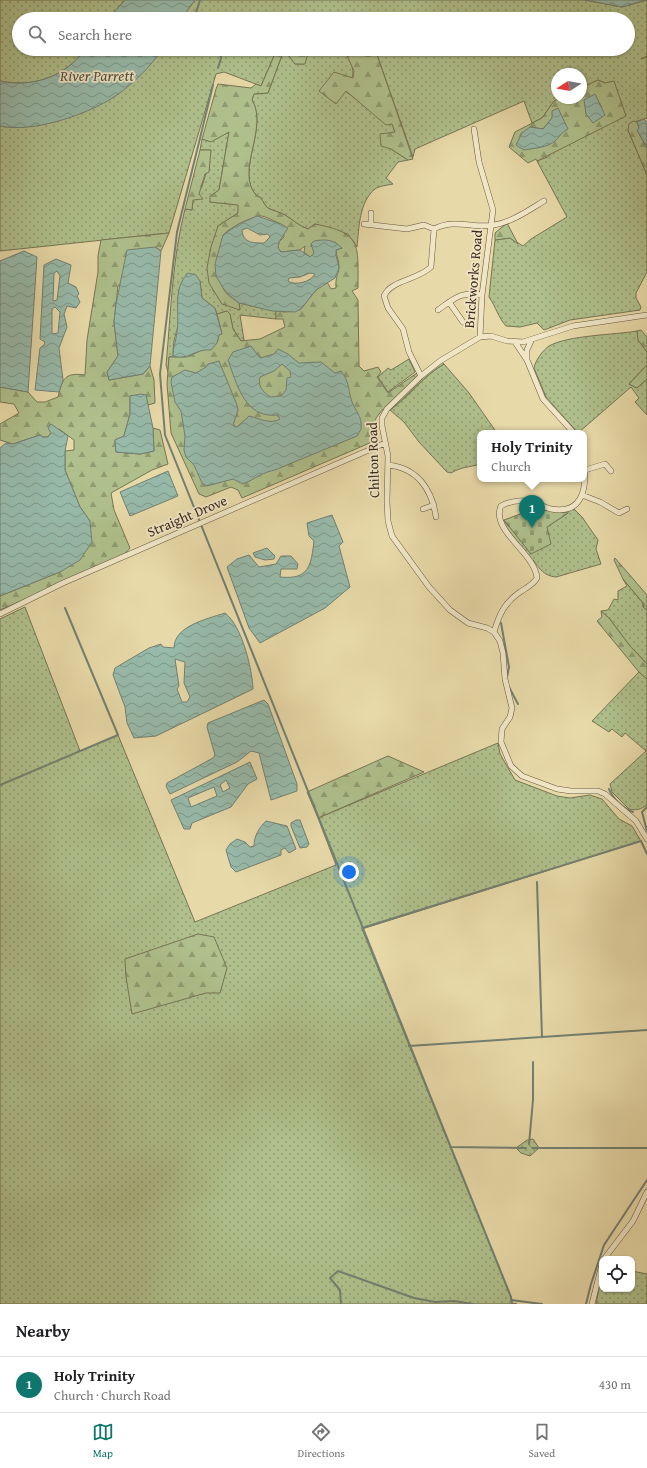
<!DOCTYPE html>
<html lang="en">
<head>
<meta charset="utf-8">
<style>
  :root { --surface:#fff; --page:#f6f6f6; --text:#202124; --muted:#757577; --line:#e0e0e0; --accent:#0f766e }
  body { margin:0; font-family:"Gentium Book Plus",serif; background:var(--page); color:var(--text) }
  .controls { position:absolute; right:12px; bottom:12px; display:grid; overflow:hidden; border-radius:8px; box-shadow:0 1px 3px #0004 }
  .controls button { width:36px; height:36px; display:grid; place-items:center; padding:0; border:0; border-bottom:1px solid var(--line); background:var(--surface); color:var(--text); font:20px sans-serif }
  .compass { position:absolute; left:551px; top:68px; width:36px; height:36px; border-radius:50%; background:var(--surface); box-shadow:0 1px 3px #0004; rotate:259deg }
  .you { position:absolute; left:349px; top:872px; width:14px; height:14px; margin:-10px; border:3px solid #fff; border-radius:50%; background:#1a73e8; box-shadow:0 0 0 6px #1a73e833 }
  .badge { display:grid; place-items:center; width:26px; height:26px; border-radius:50%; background:var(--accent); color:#fff; font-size:13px; font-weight:700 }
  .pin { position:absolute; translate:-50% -33px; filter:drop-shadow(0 1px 2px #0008) }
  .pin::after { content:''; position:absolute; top:21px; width:14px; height:12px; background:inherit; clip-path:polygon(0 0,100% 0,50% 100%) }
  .popup { position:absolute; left:477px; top:430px; width:110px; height:52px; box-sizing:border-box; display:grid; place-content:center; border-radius:8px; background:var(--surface); filter:drop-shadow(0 1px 3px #0005); font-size:13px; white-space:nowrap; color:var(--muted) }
  .popup b { font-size:15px; color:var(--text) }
  .popup::after { content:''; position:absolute; left:50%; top:100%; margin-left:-8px; border:8px solid transparent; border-top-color:var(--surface) }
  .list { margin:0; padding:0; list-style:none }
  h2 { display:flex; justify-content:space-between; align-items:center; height:52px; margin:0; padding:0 16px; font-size:17px }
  h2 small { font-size:13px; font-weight:400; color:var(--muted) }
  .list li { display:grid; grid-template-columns:26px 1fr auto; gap:12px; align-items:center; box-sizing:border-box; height:56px; padding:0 16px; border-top:1px solid var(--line) }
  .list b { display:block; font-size:15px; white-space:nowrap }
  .list p { margin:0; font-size:13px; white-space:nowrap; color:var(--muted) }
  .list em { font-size:13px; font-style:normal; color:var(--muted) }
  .icon { flex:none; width:22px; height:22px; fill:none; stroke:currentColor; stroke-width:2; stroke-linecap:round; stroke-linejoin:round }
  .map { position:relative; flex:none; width:647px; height:1304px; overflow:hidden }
  .search { position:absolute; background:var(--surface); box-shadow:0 1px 3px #0004; left:12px; right:12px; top:12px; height:44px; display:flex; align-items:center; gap:10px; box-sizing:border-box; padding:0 14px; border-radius:22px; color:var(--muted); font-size:15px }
  .sheet { height:108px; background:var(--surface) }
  nav { display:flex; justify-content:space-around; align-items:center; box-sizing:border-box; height:56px; border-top:1px solid var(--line); background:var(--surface); font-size:11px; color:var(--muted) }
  nav a { display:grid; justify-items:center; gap:2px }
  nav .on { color:var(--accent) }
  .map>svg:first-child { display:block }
  .grass { fill:url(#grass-dots); stroke:#767555 }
  .forest { fill:url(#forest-firs); stroke:#767555; fill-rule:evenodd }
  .cemetery { fill:url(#cemetery-stones); stroke:#767555 }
  .water { fill:url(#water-waves); stroke:#738072; fill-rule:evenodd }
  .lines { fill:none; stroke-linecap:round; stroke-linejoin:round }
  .stream { stroke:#738072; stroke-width:2 }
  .minor-casing { stroke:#675640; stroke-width:6 }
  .minor { stroke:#f0e6c6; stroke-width:5 }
  .labels { text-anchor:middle; stroke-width:3.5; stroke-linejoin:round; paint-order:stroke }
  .street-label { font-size:14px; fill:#3c2a1e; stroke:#f0e6c6 }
  .water-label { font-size:15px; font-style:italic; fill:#534e41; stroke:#f0e6c6 }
</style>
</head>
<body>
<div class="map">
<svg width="647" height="1304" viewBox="0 0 647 1304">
  <defs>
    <pattern id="grass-dots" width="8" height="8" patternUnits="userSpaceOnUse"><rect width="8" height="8" fill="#afc08c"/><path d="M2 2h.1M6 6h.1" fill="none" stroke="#909c72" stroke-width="1.8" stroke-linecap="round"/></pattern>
    <pattern id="forest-firs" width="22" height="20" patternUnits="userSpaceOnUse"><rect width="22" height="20" fill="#afc08c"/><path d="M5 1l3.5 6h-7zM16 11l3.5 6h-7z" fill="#909c72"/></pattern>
    <pattern id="cemetery-stones" width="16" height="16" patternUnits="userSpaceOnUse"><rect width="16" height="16" fill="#afc08c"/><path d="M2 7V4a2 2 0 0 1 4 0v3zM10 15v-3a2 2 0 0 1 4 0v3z" fill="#909c72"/></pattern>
    <pattern id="water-waves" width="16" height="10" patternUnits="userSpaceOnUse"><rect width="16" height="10" fill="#97baaa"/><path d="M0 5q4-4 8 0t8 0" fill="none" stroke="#7c978a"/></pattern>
  </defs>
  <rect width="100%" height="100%" fill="#e8d9a8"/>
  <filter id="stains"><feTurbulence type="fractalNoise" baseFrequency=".005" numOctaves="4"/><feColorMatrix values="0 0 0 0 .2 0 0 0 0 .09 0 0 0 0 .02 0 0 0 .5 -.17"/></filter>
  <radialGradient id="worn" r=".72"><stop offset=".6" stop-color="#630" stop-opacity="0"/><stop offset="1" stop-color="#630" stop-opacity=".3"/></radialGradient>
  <!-- grass -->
  <path class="grass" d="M0 0H125L108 19H19V49H85C66 77 32 88 0 81Z
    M195 0H585L622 7 647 0V56L641 59 647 57V118L634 122 628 130 647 175V272L636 293V298L641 307 640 310 570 320 544 330 537 323 520 327 506 326C498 317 496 307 489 297L495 240 510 238 523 246 531 239 567 217 537 161 548 157 605 83 598 80 581 88V74H557V98H560L554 101 542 118 532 123 524 101 415 149 413 157 375 49H628V19H181Z
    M162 49H277L261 86 224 72 216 74 169 233 0 251V126L6 127 159 55Z
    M327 49H344C353 68 358 72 345 91L392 124 395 132 391 149 408 160 398 162 386 178 393 184C388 185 379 186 375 189 359 202 359 228 357 247L348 234 315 224 308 229C299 226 293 220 285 215 280 212 273 211 268 208 265 206 263 201 261 198 260 197 257 196 256 195 235 172 269 128 252 100L254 94 268 93 282 55 285 51 295 64H304L308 53Z
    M229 132 219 190 211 196 210 202 239 205 238 213 218 226 213 291 240 309 239 303 276 311V319L240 315 244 340 241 341 233 329 230 314 227 311 217 314 215 308 202 298 200 281C188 305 172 329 173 356L169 357 168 372 166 365C171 313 172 259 185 209L192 210 193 200C205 188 207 167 211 150H200L202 139 211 141Z
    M637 331 639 340 647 352V365L629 384 637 388 647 379V415L635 402 639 398 631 387 578 433 546 397 534 368C535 361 543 350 549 346 569 335 614 335 637 331Z
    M409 359 415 372 388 392 378 377 388 368 391 370Z
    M444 364 469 393 497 433H480V464C468 468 463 466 451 473L447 472 419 442 404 422 390 410C410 396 423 376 444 364Z
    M572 507 582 517 598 540 596 549 601 564 556 577C544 576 540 569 533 560L530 561 500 522 504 520 508 526 547 527 568 513V509Z
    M623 579 643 603V607L647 610V664L630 646 609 618 601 611 608 610 614 599 618 600V591L627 586Z
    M25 607 80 751 118 735 195 922 336 865 318 818 498 743 500 754 515 780 557 796 570 798 590 795 602 799 619 819 632 826 641 841 362 929 511 1297 512 1303 517 1304H0V619Z
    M639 672 647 679V805C641 809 637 811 629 809L612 792 610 784 646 751 625 733 622 737 612 729 609 732 592 721Z
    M533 1139 539 1148 530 1156 521 1153 516 1148 527 1140Z
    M632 1271 647 1274V1304H596L602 1273V1289H632Z"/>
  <!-- forest -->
  <path class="forest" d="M277 49H327L308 53 305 64H295L285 51 282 55 268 93 254 94 252 100C269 128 235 171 256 195 257 196 259 197 261 198 263 201 265 206 268 208 273 211 280 212 285 215 293 220 299 226 308 229L315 224C362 233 358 244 358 288L352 291 358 300 359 366 364 371 378 367 381 372 377 377 388 393 417 373 420 377 440 361 444 364C422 377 410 395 390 410L383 409 376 418 372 442 242 498 238 490 231 487 206 497 199 494 171 433 167 384 169 357H187L217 343 219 335 222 334 217 314 227 311 230 314 233 329 241 341 260 339 285 327 283 319H276V311L285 312 301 309 316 290 327 282 331 289 336 288C335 276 339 274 339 266 339 260 336 256 336 250L342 248 313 247 314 253 310 257 304 252 305 246 300 250 281 252 278 248 279 242 284 237 281 224C276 222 265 216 261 216 253 216 226 229 223 236 220 243 220 282 223 288 226 295 234 299 239 303L240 310 222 304 209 283 207 268 211 247 218 226 238 213V205L210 202V196L219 190 229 132 211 142 202 139 216 89 218 84 251 88 256 84 261 86Z
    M344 49H375L413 159 408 160 391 149 381 146 380 134 395 132 392 124 386 125 346 91 336 104 319 91 334 72 353 78 354 71Z
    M598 80 605 83 614 81 626 116 537 161 536 159 528 163 509 147 515 132 542 118 554 101 560 98H581V88ZM552 118 560 134 555 141 530 127 543 129Z
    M633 121 637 122 639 128 637 130 647 148V175L628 130 629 124Z
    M200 150H211L209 172 205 174 199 194 203 199 193 200 192 210 185 209Z
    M507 223 518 244 510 238 495 240V233Z
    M169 233 161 251 155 247 118 286 114 322 118 356 107 372 109 380 143 374 150 366 154 380 155 403 148 405 146 396H130V414L124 436 115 440 116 452 140 454 154 451 153 428 160 430 168 464 152 470 111 493 114 510 130 548 122 557 0 610V596L60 572 90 521 80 507 65 470V451L74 450V440L59 429 51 433 48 437H43L40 435 13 444 0 440V424L19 413 14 404 0 402V387L28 392 37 402H45L58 397C62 379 65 372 85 375L87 340 98 272V256L101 240Z
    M641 330 647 337V352L638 340 637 331Z
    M647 365V379L637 388 629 384Z
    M615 558 647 595V610L643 607V603L623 579 614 560Z
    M601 611 609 618 630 646 647 664V679L639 672 597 621 602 617Z
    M388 756 424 772 318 818 307 792Z
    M198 934 214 937 227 968 220 993H206L132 1014 126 977 125 959Z"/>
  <!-- cemetery -->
  <path class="cemetery" d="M534 504 544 510 568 513 547 527 551 544 531 554 504 520 534 509Z"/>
  <!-- water -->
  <path class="water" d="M125 0H195L181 19H108Z
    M585 0H646L622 7Z
    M85 49H162C152 66 127 90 109 100 82 116 32 133 0 126V81C32 88 66 77 85 49Z
    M595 94 605 115 593 123 586 114 584 100Z
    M558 108 568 129C559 134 561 136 555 141 547 148 534 148 524 150L516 145 522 133 530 127 543 129 552 118V111Z
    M644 119 647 122V148L637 130 639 128 637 122Z
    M257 216 281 224 288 228 279 242 278 248 281 252 300 250 310 257 314 253 311 244 314 241C325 239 333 239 342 248L336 250V255L339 268 335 278 316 290 301 309 295 312 272 311 239 303 230 296 223 288 216 276 215 264 223 235 239 224ZM247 228 260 235 268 234 270 237 264 243C253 243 243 243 242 230ZM310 273 315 274C311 282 295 286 288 281L289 278 300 277Z
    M155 247 161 251 150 366 143 374 109 380 107 372 118 356 114 322 116 304 127 250Z
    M24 251 37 257 28 392 0 387V261Z
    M56 259 71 265 68 283 76 287 79 294 77 296 80 302 76 308 67 306 64 314 67 327 59 348 63 380 59 392 35 390 40 348 44 345 45 342 40 339 44 265ZM57 271 60 276 57 300 53 301 54 273ZM55 307 60 312 58 333 52 334V309Z
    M188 273 196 275 200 281 202 298 215 308 222 334 219 335 217 343 211 350C197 348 187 361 173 356 173 347 176 341 177 332 180 312 172 289 188 273Z
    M251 346 260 358 274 354 278 349 288 354 299 363 321 362 335 373 341 371C349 381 348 388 351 399 354 410 363 416 361 429L357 436 275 470C263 472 255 479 243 484L233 479 207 486 202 483 194 465 186 457 184 450 185 436 181 411 175 402 171 382 172 377 185 370 196 373 206 367 208 364 219 361 237 405 238 410 233 425 237 427 249 416C259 418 270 425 280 419L278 415C245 419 237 385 228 360L233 352ZM282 364 290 371 291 377 287 378 286 390 281 396 271 397C262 392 258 386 260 377L274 371Z
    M141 394 146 395 153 428 154 451 140 454 116 452 115 440 124 436 130 414V396Z
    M51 424 68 436 65 451V470L80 507 90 521 92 542 80 560 60 572 0 596V448L6 443 13 444 40 435 43 437H48L51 433 48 428Z
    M168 471 178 496 130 516 120 492Z
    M332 515 343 542 339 546 350 587 325 608 260 643 249 628 227 567 237 559 249 555 259 567 276 564 281 556H291L298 564 297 569H281L280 577C309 580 311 566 314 541L309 536 307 523Z
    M267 548 275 556 274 559 265 560 255 557 253 553Z
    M225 613C242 626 252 668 253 689L156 736 134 738 127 723 125 707 113 675 115 668 149 648 161 644 163 647 174 648C174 626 207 619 225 613ZM175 659 185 662 184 683 190 697 187 702H182L177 689 179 686Z
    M264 700 268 704 297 784V791L271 800 259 753 251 751 237 762 170 794 166 786 167 783 213 758 215 755 207 727 208 723Z
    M250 762 257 779 248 784 231 807 192 823 190 829H184L171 800ZM226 780 230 788 223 792 220 785ZM214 787 217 796 191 807 188 798Z
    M296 820H300L309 844 307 847 300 848 291 826V823Z
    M266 821 287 826 296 849 289 853 285 848 281 850V855L236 872 231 867 226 850 230 844 237 839 245 842 250 847 254 846C254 836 259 828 266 821Z"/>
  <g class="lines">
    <!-- stream -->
    <path class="stream" d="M194 19 200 0
      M218 68 221 58 219 49
      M213 85 177 232 160 374 165 435 511 1297 512 1304
      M501 623 509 667 507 677
      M509 687 518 704
      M0 785 118 735 65 608
      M609 789C612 798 624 809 633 812
      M647 807 642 812 647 831
      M537 882 542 1037
      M362 928 641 841 647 854
      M409 1046 647 1030
      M529 1144 533 1100V1062
      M450 1147 526 1148
      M532 1148H647
      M511 1300 542 1304
      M341 1304 340 1290 330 1278 338 1271 414 1298 435 1302 454 1301 473 1304
      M586 1304 591 1284 604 1245 647 1180"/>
    <defs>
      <path id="minor" d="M474 129 479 162 493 210 482 295 480 337
        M364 224 407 229 424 225 434 229
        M371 224V213
        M434 229C455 218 474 229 494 225 512 222 529 210 544 201
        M449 302 463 322
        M438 310C455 298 461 291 482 295
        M647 315 573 326 523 342 507 341 491 336 480 337 440 361 421 376 387 409 382 418V426L388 456 387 501 388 521 392 536 429 587 450 610 468 623 487 628 494 632 500 641 503 653 505 679 512 708 510 717 502 729 501 742 511 766 522 776 557 789 571 791H598L605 794 636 821 647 839
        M515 342 527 360V350L531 341
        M527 360 543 399 574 433
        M421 376 409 352 403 329 388 308 384 296C391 280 418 280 431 267L434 229
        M388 465C418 468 432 490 436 517
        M585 470 605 464 611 471
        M582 495 600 502 619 513 627 509
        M423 509 434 505
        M0 614 63 583 385 443
        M494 632C499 615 504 603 520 592 526 588 533 585 537 578 535 553 490 530 501 506 508 502 519 500 528 501 536 502 543 507 551 509 582 515 587 489 584 465
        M604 1259 633 1221 647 1192
        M592 1304 602 1264"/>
    </defs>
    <!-- minor casing -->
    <use href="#minor" class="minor-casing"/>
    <!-- minor -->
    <use href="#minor" class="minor"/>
  </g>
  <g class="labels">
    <!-- street labels -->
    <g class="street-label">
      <text transform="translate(473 279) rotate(-85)" y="5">Brickworks Road</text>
      <text transform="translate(373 460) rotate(-92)" y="5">Chilton Road</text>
      <text transform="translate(187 516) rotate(-23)" y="5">Straight Drove</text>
    </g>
    <!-- water labels -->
    <g class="water-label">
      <text x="97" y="81">River Parrett</text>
    </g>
  </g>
  <rect width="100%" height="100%" filter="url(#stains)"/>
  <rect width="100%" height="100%" fill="url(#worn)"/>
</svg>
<div class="controls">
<button><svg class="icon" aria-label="locate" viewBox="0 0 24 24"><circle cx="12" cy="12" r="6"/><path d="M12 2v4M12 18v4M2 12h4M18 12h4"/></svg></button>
</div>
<svg class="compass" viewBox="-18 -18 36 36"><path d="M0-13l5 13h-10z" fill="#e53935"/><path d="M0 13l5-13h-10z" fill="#757577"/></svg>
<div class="you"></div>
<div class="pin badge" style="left:532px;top:528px">1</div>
<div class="popup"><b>Holy Trinity</b>Church</div>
<div class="search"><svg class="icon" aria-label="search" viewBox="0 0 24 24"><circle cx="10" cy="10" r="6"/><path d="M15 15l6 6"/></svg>Search here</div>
</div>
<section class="sheet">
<h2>Nearby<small></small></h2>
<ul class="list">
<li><span class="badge">1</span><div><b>Holy Trinity</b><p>Church · Church Road</p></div><em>430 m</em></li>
</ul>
</section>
<nav>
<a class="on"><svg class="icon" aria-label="map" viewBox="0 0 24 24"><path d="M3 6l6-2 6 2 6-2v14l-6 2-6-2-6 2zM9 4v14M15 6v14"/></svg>Map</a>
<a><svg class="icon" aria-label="directions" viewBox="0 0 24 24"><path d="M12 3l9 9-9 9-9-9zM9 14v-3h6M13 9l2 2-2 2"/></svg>Directions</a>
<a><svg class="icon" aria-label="saved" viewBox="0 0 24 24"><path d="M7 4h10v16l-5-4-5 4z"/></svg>Saved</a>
</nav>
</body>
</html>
